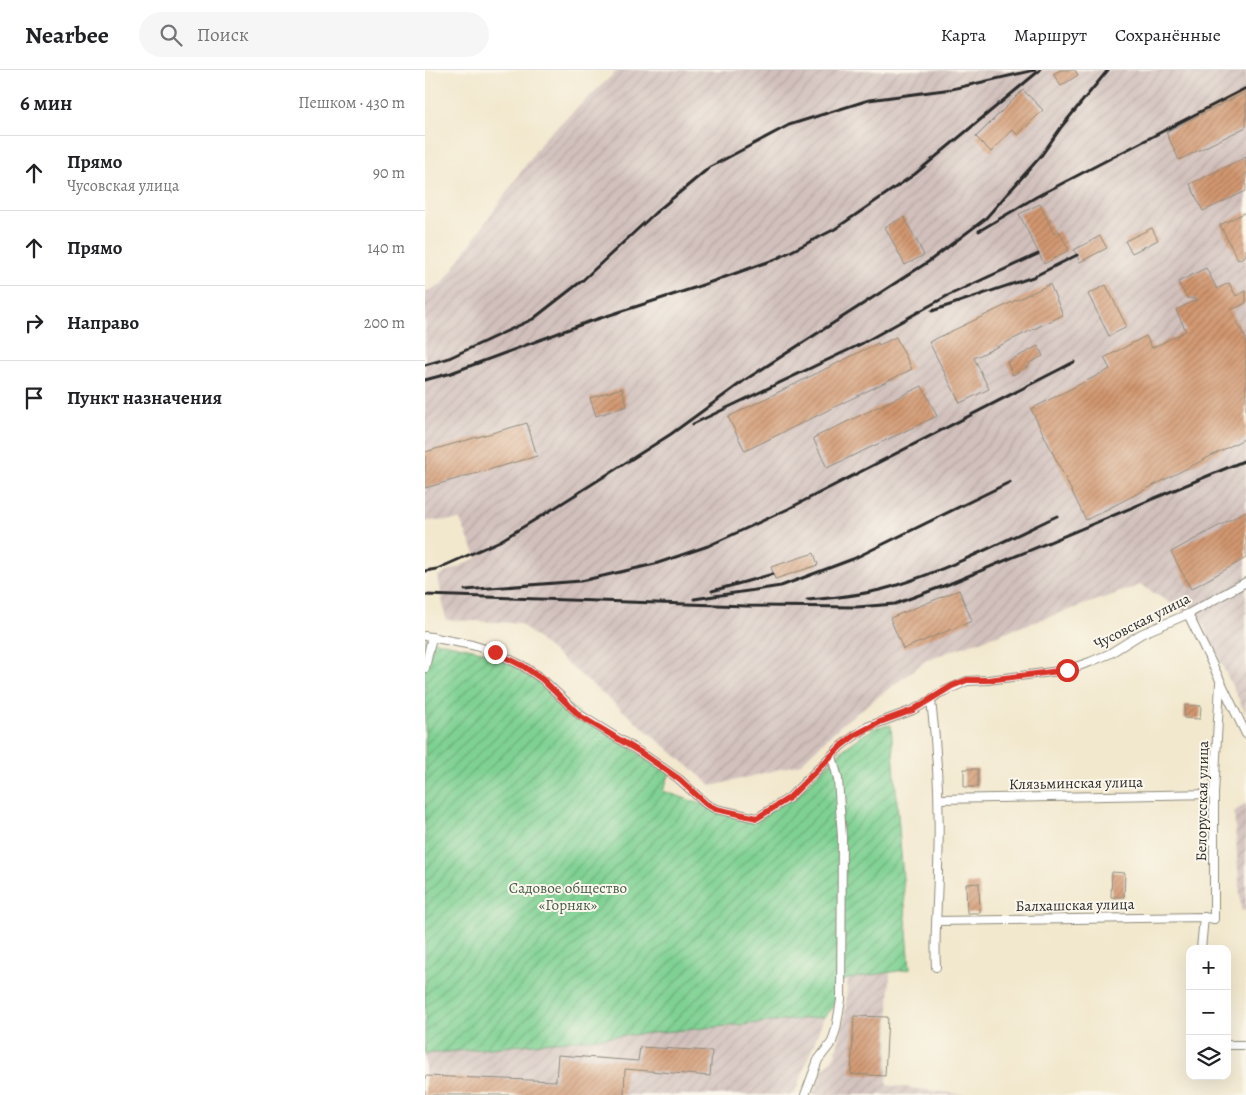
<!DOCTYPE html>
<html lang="ru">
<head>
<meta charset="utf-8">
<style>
  :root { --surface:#fff; --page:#f6f6f6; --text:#202124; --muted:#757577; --line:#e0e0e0 }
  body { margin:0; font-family:Alegreya,serif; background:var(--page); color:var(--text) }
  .controls { position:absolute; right:15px; bottom:15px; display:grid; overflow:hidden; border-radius:10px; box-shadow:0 5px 20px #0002 }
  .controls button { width:45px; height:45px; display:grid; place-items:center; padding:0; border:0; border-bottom:1px solid var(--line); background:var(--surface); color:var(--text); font:25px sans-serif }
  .stop { position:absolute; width:15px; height:15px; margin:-11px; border:4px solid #d93025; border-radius:50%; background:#fff }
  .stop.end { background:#d93025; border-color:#fff; box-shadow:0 1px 5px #0008 }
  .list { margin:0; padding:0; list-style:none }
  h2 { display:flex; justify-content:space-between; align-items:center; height:65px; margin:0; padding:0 20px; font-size:21px }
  h2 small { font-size:16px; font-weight:400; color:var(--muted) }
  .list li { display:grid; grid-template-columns:32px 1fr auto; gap:15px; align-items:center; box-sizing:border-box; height:75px; padding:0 20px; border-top:1px solid var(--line) }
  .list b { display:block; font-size:19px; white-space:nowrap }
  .list p { margin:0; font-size:16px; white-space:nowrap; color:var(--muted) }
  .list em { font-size:16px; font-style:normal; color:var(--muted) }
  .icon { flex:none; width:28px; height:28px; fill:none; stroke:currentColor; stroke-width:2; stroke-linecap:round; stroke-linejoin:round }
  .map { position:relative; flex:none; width:821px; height:1025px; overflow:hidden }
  header { display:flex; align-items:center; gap:30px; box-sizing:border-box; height:70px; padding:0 25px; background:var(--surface); border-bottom:1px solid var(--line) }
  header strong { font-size:24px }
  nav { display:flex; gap:28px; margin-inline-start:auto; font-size:18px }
  .search { width:350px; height:45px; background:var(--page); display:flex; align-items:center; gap:12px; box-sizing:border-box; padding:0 18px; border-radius:28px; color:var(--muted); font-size:19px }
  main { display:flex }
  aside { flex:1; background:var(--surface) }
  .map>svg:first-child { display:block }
  .industrial { fill:url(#industrial-furrows) }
  .garden { fill:url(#garden-furrows); stroke:#557e5f }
  .building { fill:url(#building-hatch) }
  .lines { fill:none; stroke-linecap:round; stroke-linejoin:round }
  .street-casing { stroke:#8e8a7c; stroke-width:10 }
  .street { stroke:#fff; stroke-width:8 }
  .rail { stroke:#2b2b2b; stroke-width:3 }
  .route { stroke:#d93025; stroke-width:6 }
  .labels { text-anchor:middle; stroke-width:4; stroke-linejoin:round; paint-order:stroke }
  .street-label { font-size:15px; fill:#2b2b2b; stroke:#fbf7ec }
  .park-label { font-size:15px; fill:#445d4a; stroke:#fbf7ec }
</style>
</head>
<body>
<header>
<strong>Nearbee</strong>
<div class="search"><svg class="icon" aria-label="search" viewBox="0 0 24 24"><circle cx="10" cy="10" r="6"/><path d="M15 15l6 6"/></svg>Поиск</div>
<nav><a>Карта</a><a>Маршрут</a><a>Сохранённые</a></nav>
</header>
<main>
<aside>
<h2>6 мин<small>Пешком · 430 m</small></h2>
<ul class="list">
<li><svg class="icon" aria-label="ahead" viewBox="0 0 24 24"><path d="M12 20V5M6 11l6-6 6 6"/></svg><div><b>Прямо</b><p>Чусовская улица</p></div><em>90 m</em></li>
<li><svg class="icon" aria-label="ahead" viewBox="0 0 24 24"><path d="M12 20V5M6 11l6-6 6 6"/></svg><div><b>Прямо</b></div><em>140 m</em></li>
<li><svg class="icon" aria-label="right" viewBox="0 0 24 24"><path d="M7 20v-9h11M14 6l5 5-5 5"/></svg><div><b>Направо</b></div><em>200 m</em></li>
<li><svg class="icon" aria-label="arrive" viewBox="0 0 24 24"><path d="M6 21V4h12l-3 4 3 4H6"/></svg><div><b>Пункт назначения</b></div></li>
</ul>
</aside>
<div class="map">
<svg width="821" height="1025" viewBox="0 0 821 1025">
  <defs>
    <pattern id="industrial-furrows" width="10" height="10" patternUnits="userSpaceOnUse" patternTransform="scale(1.25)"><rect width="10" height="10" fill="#d1c0bc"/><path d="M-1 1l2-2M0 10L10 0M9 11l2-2" fill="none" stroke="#b4a5a2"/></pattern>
    <pattern id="garden-furrows" width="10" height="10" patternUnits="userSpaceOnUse" patternTransform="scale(1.25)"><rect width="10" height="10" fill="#7fd193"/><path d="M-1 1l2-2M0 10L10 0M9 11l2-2" fill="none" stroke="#68aa78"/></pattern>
    <pattern id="building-hatch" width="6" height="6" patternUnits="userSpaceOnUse" patternTransform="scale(1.25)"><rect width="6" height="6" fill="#d29770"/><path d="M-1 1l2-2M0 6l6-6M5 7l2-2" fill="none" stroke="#ab7b5c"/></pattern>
  </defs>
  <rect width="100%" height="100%" fill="#fbf7ec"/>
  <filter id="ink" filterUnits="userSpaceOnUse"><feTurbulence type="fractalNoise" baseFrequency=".02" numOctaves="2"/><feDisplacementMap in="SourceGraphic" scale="10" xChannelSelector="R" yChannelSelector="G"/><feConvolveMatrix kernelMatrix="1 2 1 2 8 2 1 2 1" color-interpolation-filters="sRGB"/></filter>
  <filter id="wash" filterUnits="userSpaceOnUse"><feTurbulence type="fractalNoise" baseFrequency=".0096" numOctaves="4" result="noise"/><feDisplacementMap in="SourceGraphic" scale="20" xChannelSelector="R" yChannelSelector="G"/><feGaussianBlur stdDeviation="1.12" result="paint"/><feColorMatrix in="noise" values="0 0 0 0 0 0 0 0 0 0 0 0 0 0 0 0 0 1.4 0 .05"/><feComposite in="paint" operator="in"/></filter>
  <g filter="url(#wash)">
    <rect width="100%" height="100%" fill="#f2e8ce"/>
    <!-- industrial -->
    <path class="industrial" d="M193 0H821V644L784 569 778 553 716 515 503 589 417 654 375 694 287 716 94 553 21 550 13 506 52 488 35 450 0 451V223L18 213 119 69Z
      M821 733V841L816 840 809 742Z
      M465 903 462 1015 542 1025H388L398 999 405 992 411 982 420 945 423 909Z
      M399 947 369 1025H0V984Z"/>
    <!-- garden -->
    <path class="garden" d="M0 569 62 582 117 610 156 646 245 703 238 721 312 746 332 748 367 729 416 681 438 665 452 657 466 655 485 899 423 909 415 912 412 931 399 947 0 984Z"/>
    <g id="blocks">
      <!-- building -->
      <path class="building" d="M635 0H650L653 5 636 16 628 4Z
        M598 20 618 40 593 65 587 60 566 82 551 67Z
        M821 22V57L754 90 741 62Z
        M821 87V121L778 141 765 114Z
        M615 134 629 164 634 161 644 180 619 194 594 144Z
        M821 142V185L813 190 795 155Z
        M479 147 499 185 480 195 460 157Z
        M727 158 733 170 707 183 700 171Z
        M675 166 682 178 655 192 649 180Z
        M781 198 792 219 804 213 811 226 821 221V233L806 240 821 269V368L661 450 606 339 685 299 679 288 721 266 727 278 761 261 751 240 773 229 762 228 753 212Z
        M625 214 638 245 549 288 564 319 535 333 504 272Z
        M681 215 702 257 684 266 663 224Z
        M471 267 487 299 320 381 303 347 453 273 454 275Z
        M613 276 618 286 604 293 605 295 588 305 582 292Z
        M497 316 512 346 402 398 388 368Z
        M197 318 202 336 171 346 165 328Z
        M102 353 112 386 0 418V382Z
        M821 441V488L766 519 746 482Z
        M389 483 393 495 350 509 346 497Z
        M534 520 547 551 478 579 465 548Z
        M760 635 776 636 775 649 759 648Z
        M539 699H553V717H539Z
        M687 802 700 803 699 827H686Z
        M554 813 555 843H542L541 814Z
        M429 946 463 947 460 1006 426 1004Z
        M215 977 287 981 285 1006 200 999 199 1025H0V1006L131 1011 133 985 213 991Z"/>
    </g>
  </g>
  <g filter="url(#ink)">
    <use href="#blocks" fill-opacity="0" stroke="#8e8a7c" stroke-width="1"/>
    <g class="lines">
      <defs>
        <path id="street" d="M763 544 821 664
          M0 566 47 575 70 582 98 596 117 609 155 645 215 682 254 709 281 734 291 739 332 748 364 728 417 675 442 657 488 640 506 630 513 624 542 611 563 610 642 600 665 592 684 584 716 564 763 544 821 512
          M0 598 7 567
          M506 630C513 686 515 742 513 798 513 831 509 864 511 897
          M514 729 789 724
          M511 851 779 847 789 849V724L795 613
          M776 879 779 847
          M802 975H821
          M380 1025 393 990 407 972 411 959 416 930 417 767 413 709 407 686"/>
      </defs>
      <!-- street casing -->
      <use href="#street" class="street-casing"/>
      <!-- street -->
      <use href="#street" class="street"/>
      <!-- rail -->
      <path class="rail" d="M554 161 611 127 821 18
        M507 241 608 207 652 185
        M0 295 24 288 108 249 158 210 230 143 285 97 364 55 444 30 527 19 610 0
        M0 310 26 303 163 252 269 218 351 189 410 159 490 104 615 0
        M268 354 436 274 522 226 613 184
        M0 501 12 499 75 471 131 437 246 364 320 310 503 192 560 149 616 86 637 56 683 0
        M40 520 156 511 230 494 283 476 363 439 649 292
        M287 521 348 504
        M0 525 321 536 432 537 470 534 524 514 821 390
        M269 529 356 516 428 489 585 412
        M382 530C410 528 439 525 466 517 523 500 577 472 632 446"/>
    </g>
  </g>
  <g class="lines" filter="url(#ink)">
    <!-- route -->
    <path class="route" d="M70 582 98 596 117 609 155 646 215 682 254 709 281 734 291 739 332 748 364 728 417 675 430 665 455 652 488 640 527 616 542 610H563L642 600"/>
  </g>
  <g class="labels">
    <!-- street labels -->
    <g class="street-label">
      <text transform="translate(717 551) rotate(-27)" y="5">Чусовская улица</text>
      <text transform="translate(651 713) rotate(-1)" y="5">Клязьминская улица</text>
      <text transform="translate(777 731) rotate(-89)" y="5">Белорусская улица</text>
      <text transform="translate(650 835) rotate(-1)" y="5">Балхашская улица</text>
    </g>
    <!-- park labels -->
    <g class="park-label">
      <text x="143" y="823">Садовое общество<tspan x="143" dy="17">«Горняк»</tspan></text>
    </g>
  </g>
</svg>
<div class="controls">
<button>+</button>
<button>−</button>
<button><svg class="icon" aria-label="layers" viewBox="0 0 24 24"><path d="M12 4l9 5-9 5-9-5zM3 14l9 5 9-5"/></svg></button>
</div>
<div class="stop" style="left:642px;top:600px"></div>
<div class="stop end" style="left:70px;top:582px"></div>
</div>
</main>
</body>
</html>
